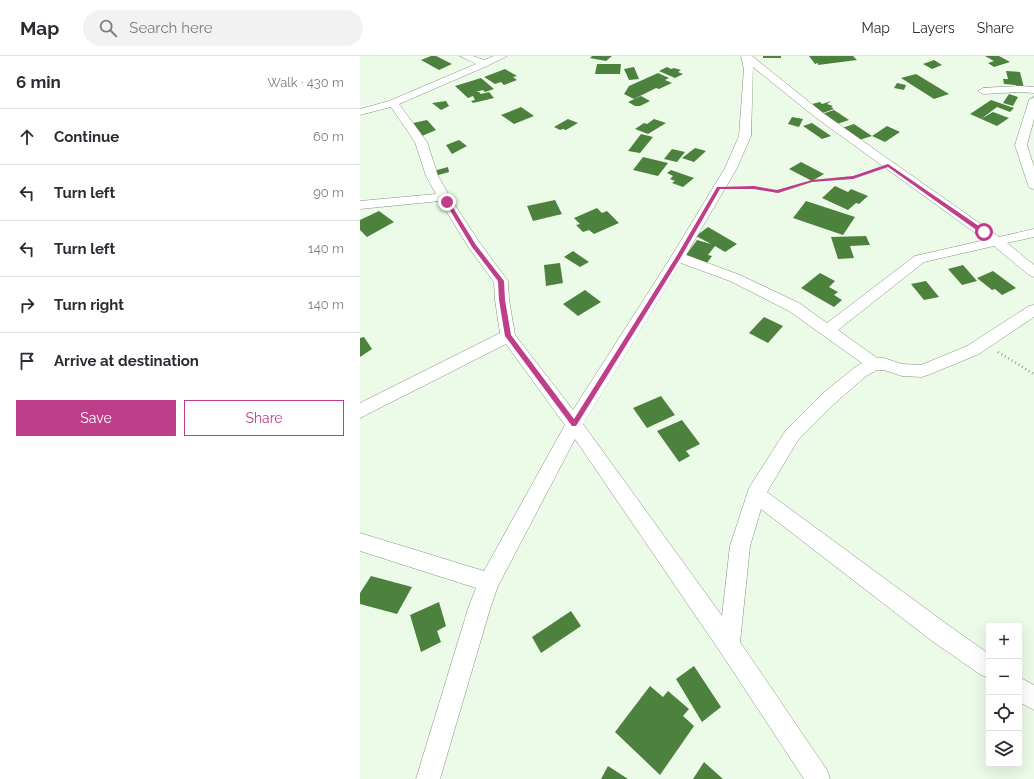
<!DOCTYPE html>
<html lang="en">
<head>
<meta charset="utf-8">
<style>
  :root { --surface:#fff; --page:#f2f2f3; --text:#2b2b33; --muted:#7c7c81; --line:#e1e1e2; --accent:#be3e89 }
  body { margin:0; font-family:Raleway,sans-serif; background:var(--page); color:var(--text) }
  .controls { position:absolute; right:12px; bottom:12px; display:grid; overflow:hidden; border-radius:0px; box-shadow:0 4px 16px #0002 }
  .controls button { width:36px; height:36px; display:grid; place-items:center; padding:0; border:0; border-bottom:1px solid var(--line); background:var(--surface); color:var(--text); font:20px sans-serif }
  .stop { position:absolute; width:12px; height:12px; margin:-9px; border:3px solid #be3e89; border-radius:50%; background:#fff }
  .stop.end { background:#be3e89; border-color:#fff; box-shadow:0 1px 4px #0008 }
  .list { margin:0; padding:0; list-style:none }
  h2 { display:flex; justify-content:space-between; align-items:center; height:52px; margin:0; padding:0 16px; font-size:17px }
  h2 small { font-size:13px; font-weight:400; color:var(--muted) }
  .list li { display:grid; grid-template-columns:26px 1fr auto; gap:12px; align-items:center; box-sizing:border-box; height:56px; padding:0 16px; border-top:1px solid var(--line) }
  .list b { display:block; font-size:15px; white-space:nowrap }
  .list em { font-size:13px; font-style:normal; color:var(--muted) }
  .actions { display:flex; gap:8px; padding:12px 16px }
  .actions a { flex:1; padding:9px 0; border:1px solid var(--accent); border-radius:0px; text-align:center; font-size:14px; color:var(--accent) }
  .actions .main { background:var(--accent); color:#fff }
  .icon { flex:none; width:22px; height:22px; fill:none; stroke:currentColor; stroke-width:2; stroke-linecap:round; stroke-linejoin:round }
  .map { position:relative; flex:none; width:674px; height:723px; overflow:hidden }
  header { display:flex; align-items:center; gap:24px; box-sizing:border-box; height:56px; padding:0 20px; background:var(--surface); border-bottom:1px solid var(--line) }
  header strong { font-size:19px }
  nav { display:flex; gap:22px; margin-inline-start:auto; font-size:14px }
  .search { width:280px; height:36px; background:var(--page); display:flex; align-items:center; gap:10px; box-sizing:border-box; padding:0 14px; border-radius:22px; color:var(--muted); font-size:15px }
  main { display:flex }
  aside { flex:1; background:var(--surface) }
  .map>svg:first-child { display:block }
  .building { fill:#4d813e }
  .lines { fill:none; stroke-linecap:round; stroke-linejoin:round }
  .street-casing { stroke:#859381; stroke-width:1 }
  .path-far2 { stroke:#96a193; stroke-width:1.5; stroke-dasharray:0.5 2; stroke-linecap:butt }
  .path-far1 { stroke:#96a193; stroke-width:2; stroke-dasharray:1 2.5; stroke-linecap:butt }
  .path { stroke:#96a193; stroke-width:2.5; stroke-dasharray:1 3; stroke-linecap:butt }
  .street { fill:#fff; fill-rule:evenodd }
  .route { fill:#be3e89 }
</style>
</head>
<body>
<header>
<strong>Map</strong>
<div class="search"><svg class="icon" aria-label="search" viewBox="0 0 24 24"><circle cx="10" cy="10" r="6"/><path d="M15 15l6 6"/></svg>Search here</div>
<nav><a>Map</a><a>Layers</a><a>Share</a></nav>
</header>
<main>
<aside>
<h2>6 min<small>Walk · 430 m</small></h2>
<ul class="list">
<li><svg class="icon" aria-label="ahead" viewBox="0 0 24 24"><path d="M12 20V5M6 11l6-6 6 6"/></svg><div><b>Continue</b></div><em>60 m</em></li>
<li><svg class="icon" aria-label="left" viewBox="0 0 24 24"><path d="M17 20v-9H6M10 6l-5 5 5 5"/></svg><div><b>Turn left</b></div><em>90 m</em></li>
<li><svg class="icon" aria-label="left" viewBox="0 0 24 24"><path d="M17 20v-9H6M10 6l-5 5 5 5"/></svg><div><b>Turn left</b></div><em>140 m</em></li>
<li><svg class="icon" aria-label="right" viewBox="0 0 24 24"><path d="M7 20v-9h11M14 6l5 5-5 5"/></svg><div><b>Turn right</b></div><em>140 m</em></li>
<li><svg class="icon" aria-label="arrive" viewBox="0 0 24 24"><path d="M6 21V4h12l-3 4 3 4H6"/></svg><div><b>Arrive at destination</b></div></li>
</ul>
<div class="actions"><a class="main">Save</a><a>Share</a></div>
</aside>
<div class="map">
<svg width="674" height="723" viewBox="0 0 674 723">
  <rect width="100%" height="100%" fill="#ecfbe8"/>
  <!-- building -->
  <path class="building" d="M71 0H76L92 8 79 14 61 4Z
    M232 0H252L246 5 230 2Z
    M403 0H421V2H403Z
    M449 0H493L497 4 458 9V7L455 8Z
    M625 0H639L650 6 634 11 628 7 634 5Z
    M574 4 582 9 572 13 563 8Z
    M237 8H261L260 18H235Z
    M274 11 279 23 269 24 264 13Z
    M307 11 311 13 314 12 321 14 318 16 323 18 315 22 299 15Z
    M145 13 157 20 153 21 157 24 144 29 141 26 135 28 124 21Z
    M646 15 660 16 664 32H657L656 29 644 28 643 23H648Z
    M298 17 309 22 305 24 312 27 299 33 296 32 274 43 264 38 269 30Z
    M556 18 589 38 574 43 541 22Z
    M121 22 134 33 125 36 123 34 116 36H119L121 38 129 36 134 42 113 47 111 45 115 44 113 40 108 42 95 30Z
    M537 27 546 29 544 34 534 32Z
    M649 38 658 41 653 50 643 47Z
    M281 40 290 45 280 50H275L268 46Z
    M631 44 654 52 650 56 637 51 621 63 633 56 649 62 637 70 610 58Z
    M86 45 89 50 81 54 72 47Z
    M471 45 467 48 473 50 471 51 474 53 460 58 448 49 460 46 462 48Z
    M161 51 174 60 154 68 141 59Z
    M474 54 489 64 474 69 459 59Z
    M432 61 443 63 439 71 428 68Z
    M208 63 218 67 206 74 203 73 200 74 194 71Z
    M294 63 306 67 288 78 275 73 284 67 287 68Z
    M67 64 76 74 62 80 53 67Z
    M452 67 471 80 462 83 443 70Z
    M494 68 512 80 496 85 479 73Z
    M527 70 540 76 525 86 512 80Z
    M281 78 293 81 280 97 268 95Z
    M99 84 107 90 92 98 86 89Z
    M335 92 346 95 334 106 322 102Z
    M312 93 325 96 317 106 304 103Z
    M283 101 308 107 298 120 273 114Z
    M441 106 464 118 452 125 429 113Z
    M88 111 89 116 68 122 66 117Z
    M311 114 334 122 323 131 312 127 315 125 310 123 313 120 307 117Z
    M475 130 488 136 491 133 508 140 499 148 496 147 488 154 462 142Z
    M195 144 202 158 173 165 167 150Z
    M446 145 495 161 483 179 433 162Z
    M237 152 242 157 247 155 259 167 234 178 229 174 223 176 216 169 220 168 214 162Z
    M19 155 34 166 7 181 0 174V164Z
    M348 171 377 188 365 196 355 190 348 199 352 200 347 207 326 199 337 184 351 188 336 180Z
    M506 180 510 189 490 190 494 202 478 203 471 181Z
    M213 195 229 206 220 211 204 201Z
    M200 207 203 227 186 230 184 209Z
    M603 209 617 225 602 229 588 213Z
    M633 215 656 232 642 239 635 233 632 234 617 222Z
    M460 217 475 225 469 231 478 236 474 239 482 244 474 251 441 232Z
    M566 225 579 241 564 244 551 228Z
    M225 234 241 246 218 260 203 248Z
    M404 261 423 270 408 287 389 277Z
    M4 281 12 293 0 301V282Z
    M301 340 315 359 287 372 273 352Z
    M322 364 340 388 326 395 330 400 319 406 297 375Z
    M11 520 52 531 37 558 0 548V537Z
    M79 546 86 570 77 575 81 586 61 596 50 559Z
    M211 555 221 570 181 597 172 581Z
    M334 610 361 651 342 666 316 623Z
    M290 630 303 641 308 635 329 653 323 660 334 670 300 719 255 676Z
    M344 706 363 723H333Z
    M248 710 268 723H241Z"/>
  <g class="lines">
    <defs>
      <path id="street" d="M100 0H113L124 4 134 0H147L127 10 39 48 67 86 78 120 93 146 119 186 148 225 149 244 155 279 213 354 311 201 365 112 379 80 384 13 381 0H392L463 57 639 181 674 173V181L647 187 674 209V221L669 219 634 190 564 206 478 274 517 302H524L542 308 561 309 607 290 669 250 674 249V261L619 298 568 319 562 321 542 320 524 314H517L506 320 474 348 438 384 407 436 588 569 629 598V622L621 619 572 585 401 453 390 490 380 586 467 714 470 723H444L361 597 215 383 138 530 130 553 80 723H56L108 553 116 532 0 495V477L124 515 205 369 146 288 0 362V347L140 277 135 244 134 226 109 192 80 145 0 153V145L76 138 66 120 55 86 31 51 0 59V53L29 45 116 8ZM393 11 455 61 625 184 555 200 467 267 439 247 380 219 326 199 377 112 391 80ZM321 207 370 225 429 255 502 307 494 312 462 338 426 374 389 432 370 490 362 560 223 368Z
        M660 30 674 31V37L660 36 623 38 618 35 623 32Z
        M674 41V63L667 89 674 111V133L670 132 668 129 655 89 669 44Z
        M659 621 674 629V654L659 646Z"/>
    </defs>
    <!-- street casing -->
    <use href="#street" class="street-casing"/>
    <!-- path-far2 -->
    <path class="path-far2" d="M482 122 493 121 513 115"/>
    <!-- path-far1 -->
    <path class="path-far1" d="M377 132H394L418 136 452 125 493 121"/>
    <!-- path -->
    <path class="path" d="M638 296 674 318"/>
    <!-- street -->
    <use href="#street" class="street"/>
  </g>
  <!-- route -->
  <path class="route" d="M528 108 626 175V178H622L528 111 493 123 452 126 418 137 394 133H360L321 201 216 370H212L145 280 139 244 138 225 112 191 85 146 89 145 116 189 144 225 145 244 151 279 214 363 316 201 357 131 394 130 417 134 452 124 493 120Z"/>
</svg>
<div class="controls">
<button>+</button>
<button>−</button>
<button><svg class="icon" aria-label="locate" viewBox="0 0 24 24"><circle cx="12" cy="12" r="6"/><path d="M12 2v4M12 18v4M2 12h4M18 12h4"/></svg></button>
<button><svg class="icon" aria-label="layers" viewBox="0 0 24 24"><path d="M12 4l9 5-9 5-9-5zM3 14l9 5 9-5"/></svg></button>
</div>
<div class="stop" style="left:624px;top:176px"></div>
<div class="stop end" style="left:87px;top:146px"></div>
</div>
</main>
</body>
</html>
